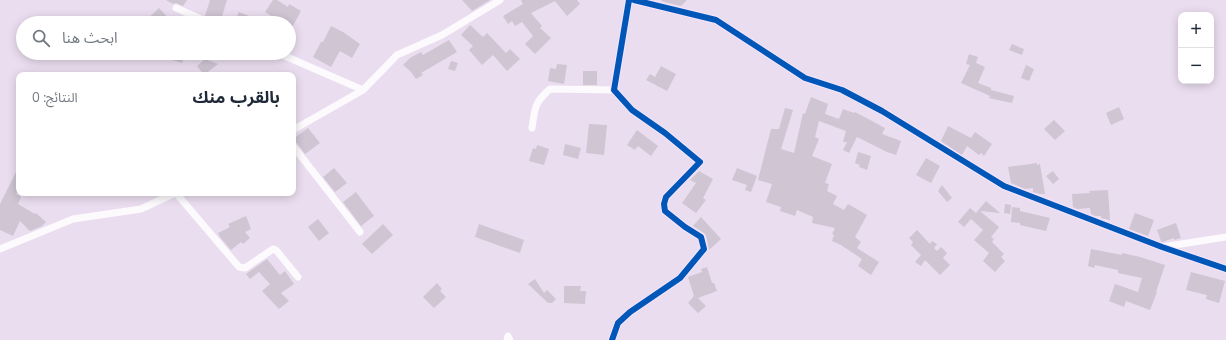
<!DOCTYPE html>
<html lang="ar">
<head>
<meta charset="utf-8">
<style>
  :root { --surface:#fff; --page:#f2f2f3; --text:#1f2937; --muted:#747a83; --line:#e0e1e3 }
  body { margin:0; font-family:"Nunito Sans","Noto Sans Arabic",sans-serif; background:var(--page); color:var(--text); direction:rtl }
  .controls { position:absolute; right:12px; top:12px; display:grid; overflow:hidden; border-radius:8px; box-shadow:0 2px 10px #0003 }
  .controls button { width:36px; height:36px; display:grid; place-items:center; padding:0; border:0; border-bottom:1px solid var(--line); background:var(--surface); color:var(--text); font:20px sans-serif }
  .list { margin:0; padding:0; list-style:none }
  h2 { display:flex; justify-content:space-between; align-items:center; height:52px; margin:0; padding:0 16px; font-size:17px }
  h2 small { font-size:13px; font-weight:400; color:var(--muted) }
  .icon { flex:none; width:22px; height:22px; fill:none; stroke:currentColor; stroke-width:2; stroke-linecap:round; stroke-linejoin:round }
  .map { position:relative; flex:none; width:1226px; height:340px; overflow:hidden; direction:ltr }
  .search { position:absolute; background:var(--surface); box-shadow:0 2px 10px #0003; left:16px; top:16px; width:280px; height:44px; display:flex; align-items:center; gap:10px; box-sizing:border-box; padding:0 14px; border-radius:22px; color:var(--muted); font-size:15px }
  .panel { position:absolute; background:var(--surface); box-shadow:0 2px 10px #0003; left:16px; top:72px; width:280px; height:124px; border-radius:8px; direction:rtl }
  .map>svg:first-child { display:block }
  .building { fill:#cfc5d3 }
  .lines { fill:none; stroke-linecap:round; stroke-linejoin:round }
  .street { stroke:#fcfafd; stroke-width:7 }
  .cycleway-casing { stroke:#f7e5ff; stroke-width:8 }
  .cycleway { stroke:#0057b8; stroke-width:6 }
</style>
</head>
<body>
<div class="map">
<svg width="1226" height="340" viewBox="0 0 1226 340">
  <rect width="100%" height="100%" fill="#eaddef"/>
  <!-- building -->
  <path class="building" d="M166 0H187L183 6 176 3 173 4Z
    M210 0H227L220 23 215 21 212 19 205 16Z
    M273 0H277L288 7 289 4 301 11 289 33V23H282L265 12Z
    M462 0H490L472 11Z
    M521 0H577L580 4 567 16 555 1 531 13 542 26 540 28 551 38 535 54 525 44 533 36 522 22 515 26 512 21 508 24 503 16 523 4Z
    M661 0H687L681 6 664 2Z
    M159 8 173 23H143Z
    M239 12 249 16 246 23H234Z
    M470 25 483 37 487 33 506 53 510 49 520 59 507 71 493 55 482 65 469 50 473 46 461 35Z
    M331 26 343 32 360 44 352 58 340 51 331 67 313 57 321 42H323Z
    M449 40 457 52 421 73 423 75 416 79 411 72 403 65 410 58 421 52 423 55Z
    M1012 44 1024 49 1022 55 1009 50Z
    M156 53H186L182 63 156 55Z
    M969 54 978 57 976 63 985 67 978 83 991 88V90L1014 96 1012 103 989 98 990 96 961 83 970 65 966 64Z
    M205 59 218 64 204 75 197 66Z
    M451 61 458 63 455 71 448 69Z
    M557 64 567 65 564 84 548 81 550 68 556 69Z
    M1026 65 1034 69 1029 81 1021 78Z
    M661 66 676 74 667 91 646 80 650 74 655 77Z
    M583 71H597V85H583Z
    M811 97 828 104 825 114 839 119 843 109 854 113 855 112 885 128 882 134 901 141 896 155 887 152 857 137 849 153 843 150 847 142H843L846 131 819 121 815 137 819 139 812 156 832 164 825 183 829 184 827 191 837 196 833 204 844 210 848 204 867 215 855 237 861 242 857 248 879 262 871 275 858 266 862 259 841 245 832 241 834 235 832 234 835 228 812 223 813 217 797 210 795 216 780 211 781 207 766 202 772 184 758 180 771 129H779L785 108 793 110 781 149 794 153 803 113 805 114Z
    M1119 107 1124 119 1111 125 1106 113Z
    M1054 120 1065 131 1055 140 1044 129Z
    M589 124 607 125 604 155 586 153Z
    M948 126 971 138 975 132 992 144 984 156 981 153 979 155 967 146 962 155 941 141Z
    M308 128 320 143 305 154 297 143 293 141V139Z
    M637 130 658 146 651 156 638 146 635 150 627 145Z
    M565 144 581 148 578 159 563 155Z
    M537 145 549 149 544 165 529 161 533 148 536 149Z
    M858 152 871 156 867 170 859 167 860 165 855 163Z
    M926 158 940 166 931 183 916 175Z
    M1037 163V165L1040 164 1045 194H1040L1033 192V188L1025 189 1011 183 1008 167Z
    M19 166V189L16 194 21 197 18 204 35 214 36 213 46 222 42 226 30 231 20 221 13 236 0 230V204Z
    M334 168 347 183 335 192 323 177Z
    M737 168 757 176 751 192 745 190 747 185 732 180Z
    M699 171 713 179 703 198 706 200 696 213 682 203 696 183 690 180Z
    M1053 171 1059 179 1053 184 1046 176Z
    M942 185 952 198 947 202 938 191Z
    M1108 190 1110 220 1101 218V216H1095L1091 214 1090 208 1077 209 1073 207 1072 194 1090 193 1089 191Z
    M356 192 374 216 361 226 343 202Z
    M986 201 1000 213 980 211 999 227 991 237 994 239 992 242 1004 254 1001 257 1005 261 995 272 983 261 989 253 974 240 983 230 971 219 964 227 958 222 970 208 976 213Z
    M1005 204 1011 205 1010 214 1004 213Z
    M1012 207 1020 208V211L1050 218 1046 231 1020 225V223L1011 222Z
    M1135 213 1154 220 1148 236 1129 229Z
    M246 216 251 229 245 232 250 238 243 244 241 242 231 250 220 237 218 233 230 227 228 224Z
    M701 217 721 239 709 250 706 235 704 233 693 226Z
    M318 219 329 233 319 241 308 227Z
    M1176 223 1181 238 1174 240V238L1162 242 1161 241 1157 230Z
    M383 224 393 235 372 254 362 244Z
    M479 224 524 240 520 253 475 237Z
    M917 230 930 244 932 241 937 244 934 248 937 251 941 247 947 253 943 258 950 265 940 275 925 260 921 266 915 262 921 255 911 245 913 242 909 238Z
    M1091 249 1122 255V253L1140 257 1165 265 1156 292H1157L1150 310 1126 301 1124 307 1109 301 1115 284 1138 292 1142 278 1118 273V270L1095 265 1094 268 1088 266Z
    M267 259 280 275 285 271 294 284 281 293 289 301 279 309 262 291 270 284 259 272 250 279 246 274Z
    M707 267 712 283H714L717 291 698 298 706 306 698 313 688 303 694 296 688 277 702 272 701 269Z
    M1191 272 1225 281 1219 303 1206 299 1207 295 1186 290Z
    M535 279 544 293 547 290 556 299 552 303H548L528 284Z
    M437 283 442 289 440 291 446 297 434 308 423 297Z
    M564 286H581L580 291H586L585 304 564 303Z"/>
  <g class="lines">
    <!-- street -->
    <path class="street" d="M634 0 716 20 805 78 842 90 882 111 1004 186 1162 247 1226 269
      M176 8 210 23
      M278 53 363 90
      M532 128C535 108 534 103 550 89L614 90
      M293 130 363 90 397 55 442 35 500 0
      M293 146 360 232
      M176 193 239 267 245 268 273 249 276 250 298 277
      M1162 247 1226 237
      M0 249 73 219 141 209 175 193
      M507 340 508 336 510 340
      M612 340 618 323 630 312 680 278 704 249 701 237 685 227 665 211 664 204 666 197 700 162 665 133 632 110 614 90 629 0"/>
    <defs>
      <path id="cycleway" d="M634 0 716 20 805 78 842 90 882 111 1004 186 1162 247 1226 269
        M612 340 618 323 630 312 680 278 704 249 701 237 685 227 665 211 664 204 666 197 700 162 665 133 632 110 614 90 629 0"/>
    </defs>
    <!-- cycleway casing -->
    <use href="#cycleway" class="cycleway-casing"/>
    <!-- cycleway -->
    <use href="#cycleway" class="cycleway"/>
  </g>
</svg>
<div class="controls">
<button>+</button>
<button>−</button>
</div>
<div class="search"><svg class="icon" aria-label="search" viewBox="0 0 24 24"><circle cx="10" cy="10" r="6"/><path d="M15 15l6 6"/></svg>ابحث هنا</div>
<section class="panel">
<h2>بالقرب منك<small>النتائج: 0</small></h2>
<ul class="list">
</ul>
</section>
</div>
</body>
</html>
